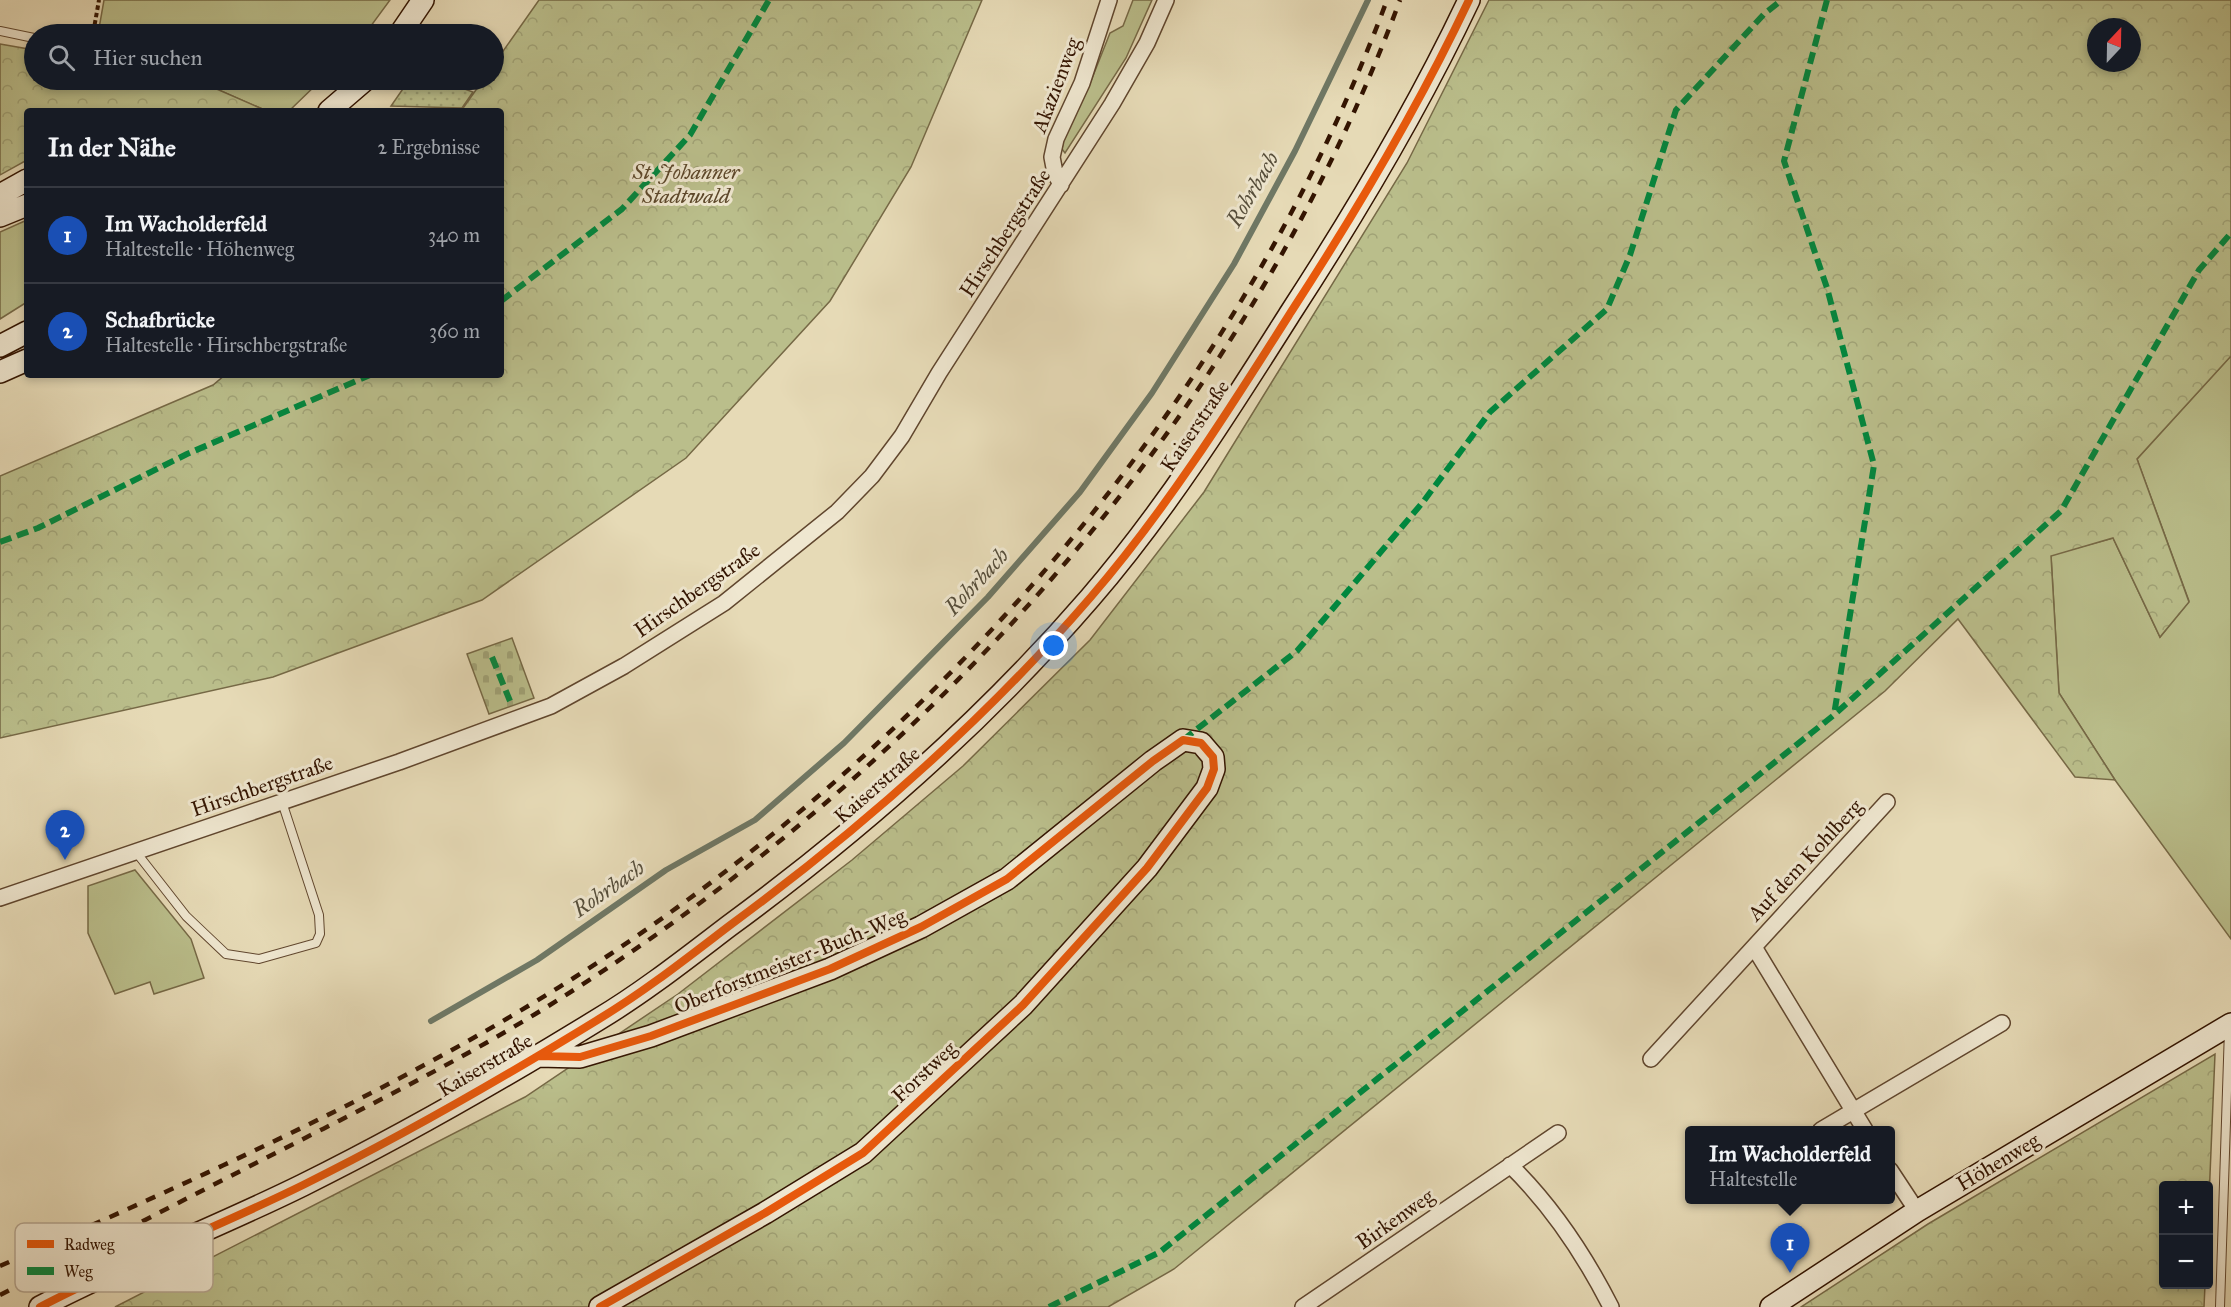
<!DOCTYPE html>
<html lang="de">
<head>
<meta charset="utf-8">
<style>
  :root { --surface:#171b24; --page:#20242c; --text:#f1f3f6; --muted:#9ea1a6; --line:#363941; --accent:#0b8043 }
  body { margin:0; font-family:"IM FELL Great Primer",serif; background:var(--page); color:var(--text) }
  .controls { position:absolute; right:18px; bottom:18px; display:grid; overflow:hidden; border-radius:6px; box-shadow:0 3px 9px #0003 }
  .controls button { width:54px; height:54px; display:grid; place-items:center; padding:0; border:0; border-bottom:2px solid var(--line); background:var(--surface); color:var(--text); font:30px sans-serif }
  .compass { position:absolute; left:2087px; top:18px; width:54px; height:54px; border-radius:50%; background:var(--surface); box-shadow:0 3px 9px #0003; rotate:22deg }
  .you { position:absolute; left:1054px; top:646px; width:21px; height:21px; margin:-15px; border:4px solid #fff; border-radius:50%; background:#1a73e8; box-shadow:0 0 0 9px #1a73e833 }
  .badge { display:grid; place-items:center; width:39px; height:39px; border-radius:50%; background:var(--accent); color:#fff; font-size:20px; font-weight:700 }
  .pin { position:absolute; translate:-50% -50px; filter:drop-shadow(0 2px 3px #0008) }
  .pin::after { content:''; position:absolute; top:32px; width:21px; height:18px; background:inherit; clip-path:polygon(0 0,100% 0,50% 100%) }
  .popup { position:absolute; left:1685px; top:1126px; width:210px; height:78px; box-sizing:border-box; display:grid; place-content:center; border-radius:6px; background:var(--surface); filter:drop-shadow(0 2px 4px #0005); font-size:20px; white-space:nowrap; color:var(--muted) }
  .popup b { font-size:22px; color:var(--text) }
  .popup::after { content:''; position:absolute; left:50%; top:100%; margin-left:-12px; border:12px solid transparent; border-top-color:var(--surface) }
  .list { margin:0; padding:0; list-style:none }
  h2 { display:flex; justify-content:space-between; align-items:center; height:78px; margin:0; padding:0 24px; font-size:26px }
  h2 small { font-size:20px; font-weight:400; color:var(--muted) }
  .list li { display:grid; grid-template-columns:39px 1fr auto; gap:18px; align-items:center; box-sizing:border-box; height:96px; padding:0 24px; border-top:2px solid var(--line) }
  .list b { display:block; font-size:22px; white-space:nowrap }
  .list p { margin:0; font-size:20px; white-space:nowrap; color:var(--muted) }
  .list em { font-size:20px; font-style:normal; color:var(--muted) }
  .icon { flex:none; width:33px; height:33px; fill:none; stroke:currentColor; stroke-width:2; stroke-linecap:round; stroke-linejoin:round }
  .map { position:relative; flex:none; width:2231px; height:1307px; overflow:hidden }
  .search { position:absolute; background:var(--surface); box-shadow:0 3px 9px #0003; left:24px; top:24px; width:480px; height:66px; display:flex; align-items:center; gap:15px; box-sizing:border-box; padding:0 21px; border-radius:33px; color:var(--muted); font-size:22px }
  .panel { position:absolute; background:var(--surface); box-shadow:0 3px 9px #0003; left:24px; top:108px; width:480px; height:270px; border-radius:6px }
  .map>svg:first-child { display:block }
  .green { fill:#babe8b; stroke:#766946; stroke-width:1.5 }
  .forest { fill:url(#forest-crowns); stroke:#766946; stroke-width:1.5; fill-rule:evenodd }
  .cemetery { fill:url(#cemetery-stones); stroke:#766946; stroke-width:1.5 }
  .park { fill:url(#park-dots); stroke:#766946; stroke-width:1.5 }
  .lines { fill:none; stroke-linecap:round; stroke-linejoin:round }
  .stream { stroke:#6f7865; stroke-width:6 }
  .lane-casing { stroke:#60462e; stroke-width:10 }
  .street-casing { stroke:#60462e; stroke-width:18 }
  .secondary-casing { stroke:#331401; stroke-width:24 }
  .path { stroke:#331401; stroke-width:4; stroke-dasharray:4.5 3; stroke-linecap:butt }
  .lane { stroke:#efe7d0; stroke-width:8 }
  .street { stroke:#efe7d0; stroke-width:15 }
  .secondary { stroke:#efe7d0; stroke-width:21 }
  .rail { stroke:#331401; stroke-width:4.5; stroke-dasharray:10 10; stroke-linecap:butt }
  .quiet { stroke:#00873e; stroke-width:6; stroke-dasharray:12 6; stroke-linecap:butt }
  .cycleway-casing { stroke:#efe7d0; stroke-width:11 }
  .cycleway { stroke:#e8590c; stroke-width:8 }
  .labels { text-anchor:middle; stroke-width:6; stroke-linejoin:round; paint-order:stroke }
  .street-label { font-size:21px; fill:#331401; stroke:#efe7d0 }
  .park-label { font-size:21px; font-style:italic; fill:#5c472a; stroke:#efe7d0 }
  .water-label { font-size:22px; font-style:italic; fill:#564e3b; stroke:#efe7d0 }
  .key { fill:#efe7d0; stroke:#b7a892; stroke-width:1.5 }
  .key-label { font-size:16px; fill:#331401 }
</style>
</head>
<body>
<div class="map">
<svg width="2231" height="1307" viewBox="0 0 2231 1307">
  <defs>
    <pattern id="forest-crowns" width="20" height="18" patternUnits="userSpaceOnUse" patternTransform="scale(1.5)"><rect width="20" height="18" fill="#babe8b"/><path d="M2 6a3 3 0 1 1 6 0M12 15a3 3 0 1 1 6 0" fill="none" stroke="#a0a276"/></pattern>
    <pattern id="cemetery-stones" width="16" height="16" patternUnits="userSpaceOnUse" patternTransform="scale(1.5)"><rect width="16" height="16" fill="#babe8b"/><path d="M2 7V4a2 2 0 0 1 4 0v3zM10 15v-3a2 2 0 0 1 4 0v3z" fill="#a0a276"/></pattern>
    <pattern id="park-dots" width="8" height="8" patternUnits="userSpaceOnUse" patternTransform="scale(1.5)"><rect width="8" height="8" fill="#babe8b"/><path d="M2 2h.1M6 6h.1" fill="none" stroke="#a0a276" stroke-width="1.8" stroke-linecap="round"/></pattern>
  </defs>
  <rect width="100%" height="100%" fill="#e6dab6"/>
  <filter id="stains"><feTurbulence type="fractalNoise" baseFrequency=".00333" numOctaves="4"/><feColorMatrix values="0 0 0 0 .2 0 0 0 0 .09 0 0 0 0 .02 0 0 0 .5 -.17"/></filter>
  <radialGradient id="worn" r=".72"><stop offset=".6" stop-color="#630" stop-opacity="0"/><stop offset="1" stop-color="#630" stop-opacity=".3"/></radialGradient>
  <!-- green -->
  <path class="green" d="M104 0H390L365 34H98Z
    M1133 0H1152L1126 58 1065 153 1062 149 1064 137 1089 86 1110 33 1123 26Z
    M196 80H321L289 111H267Z
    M27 220V302L0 319V232Z
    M2231 356V939L2115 780 2059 693 2051 555 2113 538 2160 637 2189 601 2137 459Z
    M135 870 191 939 204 978 154 994 150 982 115 994 88 933V886Z"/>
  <!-- forest -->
  <path class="forest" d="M539 0H982L911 167 830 301 686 458 482 600 273 677 0 738V476L213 385 225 375H501V111H461L483 80H494V64Z
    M1489 0H2231V356L2137 459 2189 602 2160 637 2113 538 2051 556 2059 693 2115 780 2075 777 1958 619 1885 691 1174 1269 1108 1307H115L525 1097 678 994 852 860 963 766 1090 640 1204 492 1407 163ZM2096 27H2132V63H2096Z
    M0 44 34 50V80H196L267 111H27V160L0 175Z
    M2215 1054 2209 1199 2208 1186H2164V1284L2205 1285 2204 1307H1801L1928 1224Z"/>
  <!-- cemetery -->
  <path class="cemetery" d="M512 638 534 698 489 714 467 654Z"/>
  <!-- park -->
  <path class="park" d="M417 80H440L473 92 462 108 391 106 407 83Z"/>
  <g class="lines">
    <!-- stream -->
    <path class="stream" d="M431 1021 537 960 666 870 755 820 844 743 988 597 1080 492 1152 393 1194 327 1234 264 1295 151 1368 0"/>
    <defs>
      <path id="lane" d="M0 31 34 38
        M136 852 186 916 226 954 259 959 316 943 320 934 319 915 282 802
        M2220 1307 2229 1029"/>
      <path id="street" d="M1061 185 1055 173 1052 157 1056 139 1082 83 1109 0
        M0 898 399 762 551 706 624 666 724 603 837 512 872 476 902 436 939 373 1112 104 1147 43 1166 0
        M1754 947 1865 1130
        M1651 1059 1887 802
        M1821 1130 2002 1023
        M1510 1165C1553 1207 1584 1254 1611 1307
        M1890 1170 1917 1211
        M1303 1307 1558 1133"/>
      <path id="secondary" d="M400 34 423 0
        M329 111 365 80
        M0 195 27 180
        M0 216 27 205
        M0 346 27 332
        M0 372 27 360
        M538 1056 580 1057 651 1036 830 969 921 927 1007 879 1153 761 1183 740 1201 743 1213 757 1214 769 1207 788 1147 868 1023 1005 863 1153 765 1213 600 1307
        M40 1307C126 1262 216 1228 303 1185 404 1135 503 1078 599 1019 644 992 687 958 729 926 861 829 983 722 1090 598 1166 510 1229 410 1291 312 1356 212 1418 108 1469 0
        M1771 1307 1917 1211 2231 1024"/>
    </defs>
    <!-- lane casing -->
    <use href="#lane" class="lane-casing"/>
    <!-- street casing -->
    <use href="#street" class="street-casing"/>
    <!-- secondary casing -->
    <use href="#secondary" class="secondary-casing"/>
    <!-- path -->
    <path class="path" d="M80 34H93L99 0"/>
    <!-- lane -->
    <use href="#lane" class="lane"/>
    <!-- street -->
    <use href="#street" class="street"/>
    <!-- secondary -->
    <use href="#secondary" class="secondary"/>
    <!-- rail -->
    <path class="rail" d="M0 1266C207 1174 417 1082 606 957 951 727 1242 391 1387 0
      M0 1295C102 1242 205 1189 307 1137 392 1094 477 1051 558 1000 930 766 1246 416 1400 0"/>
    <!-- quiet -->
    <path class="quiet" d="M1827 0 1784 161 1827 288 1874 465 1834 715
      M501 301 622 209 690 135 769 0
      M0 542 38 528 187 454 370 375
      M492 657 510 701
      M1183 740 1297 651 1423 502 1490 412 1607 309 1630 255 1676 110 1764 14 1782 0
      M1049 1307 1160 1252 1834 715 2061 511 2199 270 2231 233"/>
    <defs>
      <path id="cycleway" d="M538 1056 580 1057 651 1036 830 969 921 927 1007 879 1153 761 1183 740 1201 743 1213 757 1214 769 1207 788 1147 868 1023 1005 863 1153 765 1213 600 1307
        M40 1307C126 1262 216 1228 303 1185 404 1135 503 1078 599 1019 644 992 687 958 729 926 861 829 983 722 1090 598 1166 510 1229 410 1291 312 1356 212 1418 108 1469 0"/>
    </defs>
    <!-- cycleway casing -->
    <use href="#cycleway" class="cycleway-casing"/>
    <!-- cycleway -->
    <use href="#cycleway" class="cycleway"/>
  </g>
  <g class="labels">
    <!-- street labels -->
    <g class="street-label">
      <text transform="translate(1056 85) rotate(-69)" y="7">Akazienweg</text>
      <text transform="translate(1005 233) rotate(-57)" y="7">Hirschbergstraße</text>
      <text transform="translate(1195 426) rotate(-56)" y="7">Kaiserstraße</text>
      <text transform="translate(697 590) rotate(-35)" y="7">Hirschbergstraße</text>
      <text transform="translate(877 785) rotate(-41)" y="7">Kaiserstraße</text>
      <text transform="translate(262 786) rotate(-19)" y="7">Hirschbergstraße</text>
      <text transform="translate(1805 860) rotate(-47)" y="7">Auf dem Kohlberg</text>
      <text transform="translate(790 961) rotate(-22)" y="7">Oberforstmeister-Buch-Weg</text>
      <text transform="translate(485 1065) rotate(-30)" y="7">Kaiserstraße</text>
      <text transform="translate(924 1072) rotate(-43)" y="7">Forstweg</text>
      <text transform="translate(1998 1162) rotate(-31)" y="7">Höhenweg</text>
      <text transform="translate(1395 1219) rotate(-35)" y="7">Birkenweg</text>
    </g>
    <!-- park labels -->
    <g class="park-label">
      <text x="686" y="179">St. Johanner<tspan x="686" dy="24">Stadtwald</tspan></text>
    </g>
    <!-- water labels -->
    <g class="water-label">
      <text transform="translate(1252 189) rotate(-60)" y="8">Rohrbach</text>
      <text transform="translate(976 581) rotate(-47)" y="8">Rohrbach</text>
      <text transform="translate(608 888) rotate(-35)" y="8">Rohrbach</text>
    </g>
  </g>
  <!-- legend -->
  <rect x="15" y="1223" width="198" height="69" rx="9" class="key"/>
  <rect x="27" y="1240" width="27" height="8" fill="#e8590c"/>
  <rect x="27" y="1267" width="27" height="8" fill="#00873e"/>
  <g class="key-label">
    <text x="64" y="1250">Radweg</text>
    <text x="64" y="1277">Weg</text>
  </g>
  <rect width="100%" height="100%" filter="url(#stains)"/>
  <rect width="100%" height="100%" fill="url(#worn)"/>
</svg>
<div class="controls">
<button>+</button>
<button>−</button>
</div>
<svg class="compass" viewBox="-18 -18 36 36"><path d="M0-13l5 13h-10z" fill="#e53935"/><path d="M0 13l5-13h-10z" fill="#9ea1a6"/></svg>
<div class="you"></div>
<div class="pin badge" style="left:1790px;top:1273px;background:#1a4fb4">1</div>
<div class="popup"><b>Im Wacholderfeld</b>Haltestelle</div>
<div class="pin badge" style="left:65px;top:860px;background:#1a4fb4">2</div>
<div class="search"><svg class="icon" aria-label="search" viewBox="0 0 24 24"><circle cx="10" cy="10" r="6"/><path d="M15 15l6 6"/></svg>Hier suchen</div>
<section class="panel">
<h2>In der Nähe<small>2 Ergebnisse</small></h2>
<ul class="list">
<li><span class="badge" style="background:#1a4fb4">1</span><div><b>Im Wacholderfeld</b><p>Haltestelle · Höhenweg</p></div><em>340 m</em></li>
<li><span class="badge" style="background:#1a4fb4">2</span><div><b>Schafbrücke</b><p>Haltestelle · Hirschbergstraße</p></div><em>360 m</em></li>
</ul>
</section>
</div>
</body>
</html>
